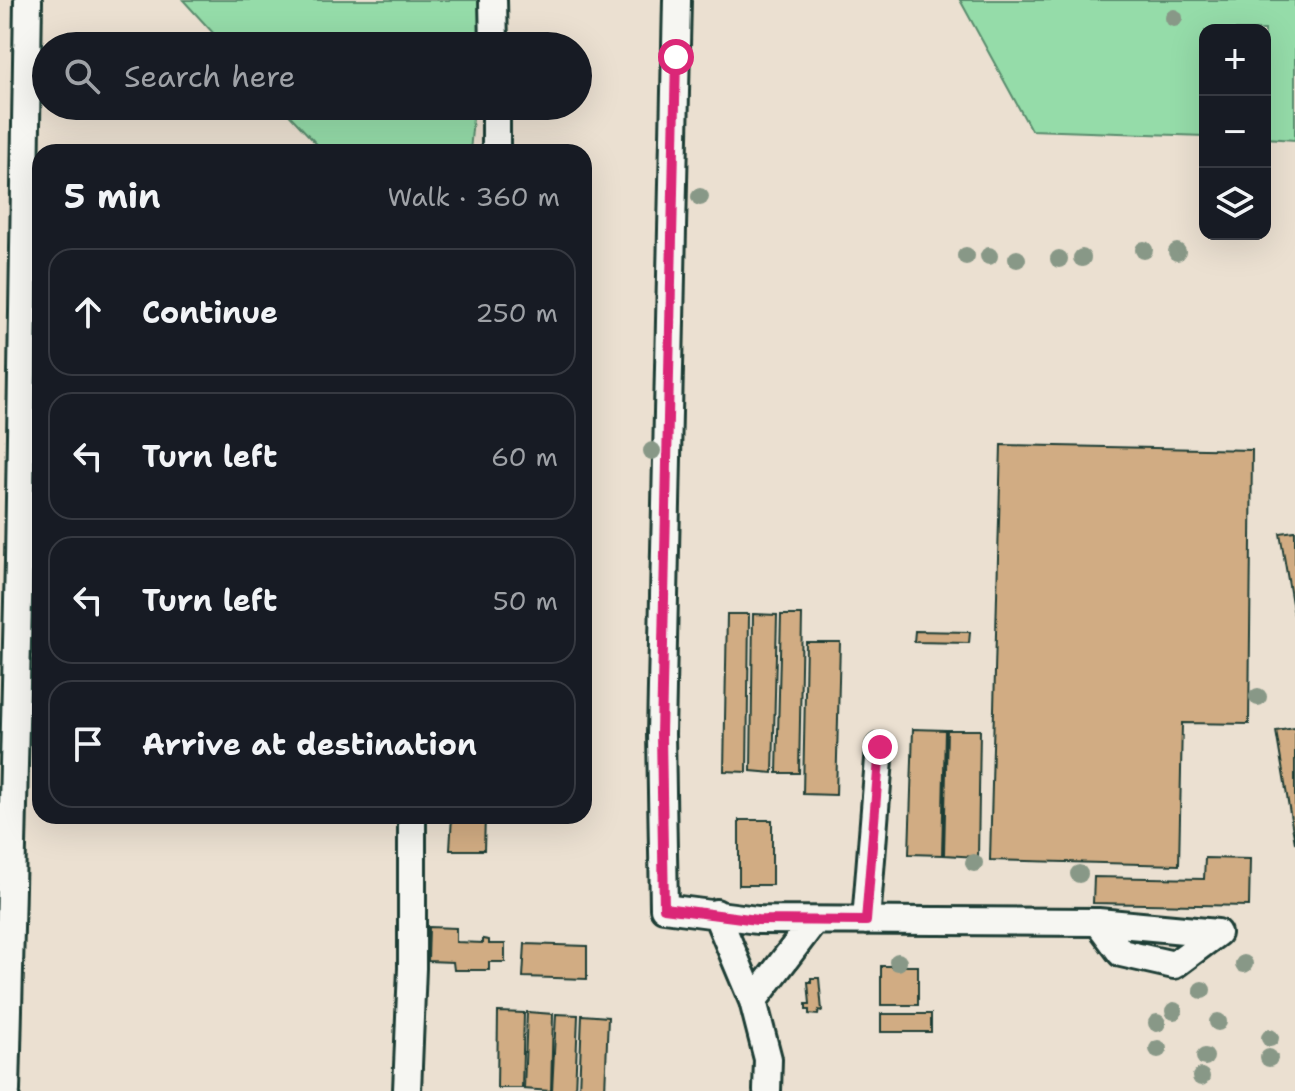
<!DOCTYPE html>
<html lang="en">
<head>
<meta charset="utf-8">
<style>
  :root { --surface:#171b24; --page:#20242c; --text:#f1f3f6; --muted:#9ea1a6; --line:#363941 }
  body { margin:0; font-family:"Shantell Sans",sans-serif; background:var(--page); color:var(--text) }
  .controls { position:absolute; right:24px; top:24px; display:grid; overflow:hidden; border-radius:16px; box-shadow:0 8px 32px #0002 }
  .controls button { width:72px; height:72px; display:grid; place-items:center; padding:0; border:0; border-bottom:2px solid var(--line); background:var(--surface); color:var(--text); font:40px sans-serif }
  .stop { position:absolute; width:24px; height:24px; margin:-18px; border:6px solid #db2777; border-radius:50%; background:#fff }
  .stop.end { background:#db2777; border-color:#fff; box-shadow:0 2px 8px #0008 }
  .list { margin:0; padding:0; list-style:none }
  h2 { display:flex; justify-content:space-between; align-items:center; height:104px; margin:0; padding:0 32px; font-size:34px }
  h2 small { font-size:26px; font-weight:400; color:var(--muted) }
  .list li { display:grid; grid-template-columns:52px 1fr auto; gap:24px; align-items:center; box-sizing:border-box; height:128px; margin:0 16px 16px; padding:0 16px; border:2px solid var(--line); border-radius:24px }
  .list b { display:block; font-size:30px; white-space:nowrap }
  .list em { font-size:26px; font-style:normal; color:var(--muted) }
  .icon { flex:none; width:44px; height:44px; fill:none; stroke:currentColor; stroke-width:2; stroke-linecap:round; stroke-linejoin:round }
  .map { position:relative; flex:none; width:1295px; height:1091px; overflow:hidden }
  .search { position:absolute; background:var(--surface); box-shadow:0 8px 32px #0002; left:32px; top:32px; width:560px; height:88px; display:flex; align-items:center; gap:20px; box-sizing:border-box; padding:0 28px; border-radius:44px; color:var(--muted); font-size:30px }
  .panel { position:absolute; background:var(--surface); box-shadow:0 8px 32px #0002; left:32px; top:144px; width:560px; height:680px; border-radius:24px }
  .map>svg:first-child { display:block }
  .green { fill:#95dca9; stroke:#5a8c6e; stroke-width:2 }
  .building { fill:#d1ac83; stroke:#1f3d34; stroke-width:2 }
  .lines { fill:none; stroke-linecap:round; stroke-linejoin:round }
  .minor-casing { stroke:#1f3d34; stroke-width:32 }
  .minor { stroke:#f6f6f2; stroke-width:26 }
  .tree { fill:#889887 }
  .route { stroke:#db2777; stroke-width:10 }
</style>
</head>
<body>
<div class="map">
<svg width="1295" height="1091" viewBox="0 0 1295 1091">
  <rect width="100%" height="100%" fill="#ebe0d1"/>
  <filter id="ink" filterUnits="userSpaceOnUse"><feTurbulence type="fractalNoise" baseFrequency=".0125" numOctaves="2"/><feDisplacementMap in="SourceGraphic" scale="16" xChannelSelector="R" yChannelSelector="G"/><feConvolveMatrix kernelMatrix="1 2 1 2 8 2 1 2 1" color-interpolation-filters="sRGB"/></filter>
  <g filter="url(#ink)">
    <!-- green -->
    <path class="green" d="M183 0H481L478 46H225Z
      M960 0H1295V140L1265 138V30H1205V136L1031 130Z
      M281 106H474L470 152H324Z"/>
    <!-- building -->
    <path class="building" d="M1001 445 1252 450 1249 724 1182 723 1179 865 990 860Z
      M1295 531V621L1280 533Z
      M727 614H749L747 772 724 771Z
      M753 614 777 615 773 773 751 771Z
      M781 615H802L799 773H777Z
      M915 631 970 632 969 643 914 642Z
      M806 642H840L836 795 803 794Z
      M1295 728V843L1276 731Z
      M913 729 945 730 942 855 909 854Z
      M947 730H980L978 857 944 855Z
      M452 816H485L484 850H450Z
      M739 820H772V885H739Z
      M1205 858 1250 859 1249 906 1093 903 1094 877 1204 879Z
      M429 927 456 928V942L483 943V939L489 940V944H505V962H489V970H454L453 962 428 961Z
      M525 944 587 946V979L523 977Z
      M881 966H918V1005H881Z
      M811 978H819L822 1011 819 1010 818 1015 809 1014V1010H806V1004H810L808 982H811Z
      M498 1012 524 1013 522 1088H497Z
      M527 1012 553 1014 551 1091 524 1089Z
      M556 1014 578 1015 575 1091H552Z
      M881 1014H931V1032H881Z
      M582 1015 608 1017 605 1091H579Z"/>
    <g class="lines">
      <defs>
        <path id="minor" d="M493 0 494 46
          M677 0 661 734 664 908 757 920 1098 922 1217 933
          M496 106V152
          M716 913 753 1001 768 1059 767 1091
          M866 921 880 747
          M1098 922 1121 953 1174 965 1217 933
          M753 1001 814 921
          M6 1091 19 561 28 0
          M407 1091 412 968V816"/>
      </defs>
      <!-- minor casing -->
      <use href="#minor" class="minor-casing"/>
      <!-- minor -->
      <use href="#minor" class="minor"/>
    </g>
    <!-- trees -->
    <g class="tree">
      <circle cx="1174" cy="18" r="9"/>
      <circle cx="700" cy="197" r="9"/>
      <circle cx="1144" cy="250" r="9"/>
      <circle cx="1177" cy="252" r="9"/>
      <circle cx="966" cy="256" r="9"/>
      <circle cx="989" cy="256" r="9"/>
      <circle cx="1082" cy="258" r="9"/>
      <circle cx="1017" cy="259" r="9"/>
      <circle cx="1059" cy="259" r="9"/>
      <circle cx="652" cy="451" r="9"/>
      <circle cx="1258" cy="697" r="9"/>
      <circle cx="974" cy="863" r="9"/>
      <circle cx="1079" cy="874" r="9"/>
      <circle cx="898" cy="962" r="9"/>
      <circle cx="1244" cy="964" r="9"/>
      <circle cx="1202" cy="990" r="9"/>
      <circle cx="1174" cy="1011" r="9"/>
      <circle cx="1218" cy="1022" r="9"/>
      <circle cx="1157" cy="1023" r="9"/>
      <circle cx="1270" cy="1038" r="9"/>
      <circle cx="1158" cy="1049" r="9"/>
      <circle cx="1205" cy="1057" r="9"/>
      <circle cx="1269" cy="1058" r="9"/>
      <circle cx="1201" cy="1077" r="9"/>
    </g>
  </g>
  <g class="lines" filter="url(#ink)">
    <!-- route -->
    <path class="route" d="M676 57 661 734 664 908 757 920 866 921 880 747"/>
  </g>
</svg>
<div class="controls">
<button>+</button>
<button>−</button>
<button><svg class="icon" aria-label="layers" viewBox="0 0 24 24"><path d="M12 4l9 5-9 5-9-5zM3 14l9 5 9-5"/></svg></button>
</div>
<div class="stop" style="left:676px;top:57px"></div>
<div class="stop end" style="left:880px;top:747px"></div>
<div class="search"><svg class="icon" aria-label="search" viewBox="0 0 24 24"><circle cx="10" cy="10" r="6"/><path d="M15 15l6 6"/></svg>Search here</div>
<section class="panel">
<h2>5 min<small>Walk · 360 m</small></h2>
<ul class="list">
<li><svg class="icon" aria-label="ahead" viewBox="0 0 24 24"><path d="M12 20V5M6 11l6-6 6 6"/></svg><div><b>Continue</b></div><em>250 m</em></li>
<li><svg class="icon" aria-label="left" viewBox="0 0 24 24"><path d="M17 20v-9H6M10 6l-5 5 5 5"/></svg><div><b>Turn left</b></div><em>60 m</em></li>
<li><svg class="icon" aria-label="left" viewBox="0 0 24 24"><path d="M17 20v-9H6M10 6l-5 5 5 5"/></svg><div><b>Turn left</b></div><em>50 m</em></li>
<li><svg class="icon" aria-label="arrive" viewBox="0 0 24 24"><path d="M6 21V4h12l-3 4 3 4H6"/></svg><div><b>Arrive at destination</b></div></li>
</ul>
</section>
</div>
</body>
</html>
